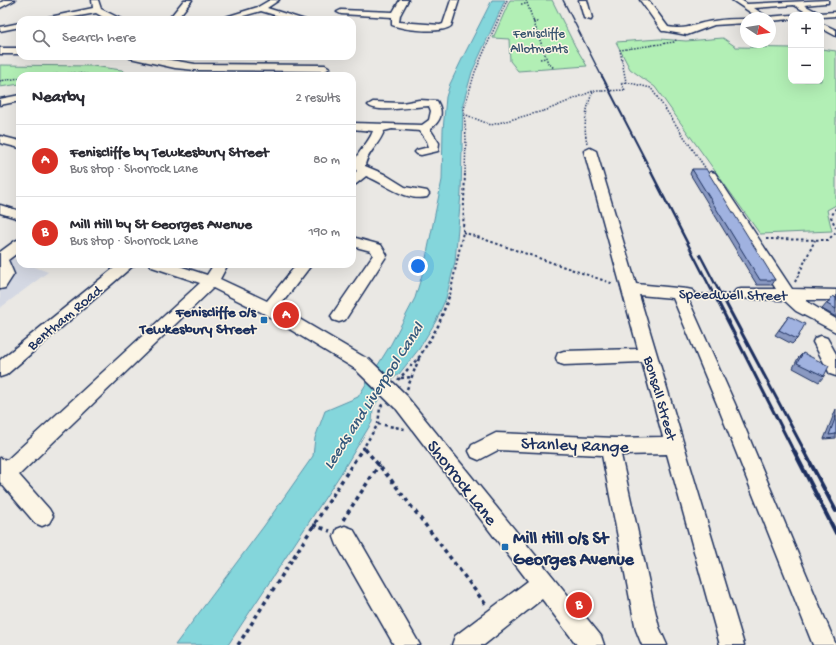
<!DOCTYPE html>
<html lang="en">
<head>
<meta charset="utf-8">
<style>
  :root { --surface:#fff; --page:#f7f7f7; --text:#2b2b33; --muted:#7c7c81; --line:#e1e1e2; --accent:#d93025 }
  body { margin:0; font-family:"Gochi Hand",sans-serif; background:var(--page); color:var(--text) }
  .controls { position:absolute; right:12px; top:12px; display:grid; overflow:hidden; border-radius:8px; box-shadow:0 4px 16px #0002 }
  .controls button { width:36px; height:36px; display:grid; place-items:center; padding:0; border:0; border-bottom:1px solid var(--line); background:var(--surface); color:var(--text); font:20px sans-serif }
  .compass { position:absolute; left:740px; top:12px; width:36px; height:36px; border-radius:50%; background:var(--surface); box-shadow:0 4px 16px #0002; rotate:102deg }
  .you { position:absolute; left:418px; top:266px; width:14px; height:14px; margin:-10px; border:3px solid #fff; border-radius:50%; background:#1a73e8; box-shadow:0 0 0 6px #1a73e833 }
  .badge { display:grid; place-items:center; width:26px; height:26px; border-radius:50%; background:var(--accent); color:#fff; font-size:13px; font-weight:700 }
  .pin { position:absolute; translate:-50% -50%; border:2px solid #fff; box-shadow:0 1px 4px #0006 }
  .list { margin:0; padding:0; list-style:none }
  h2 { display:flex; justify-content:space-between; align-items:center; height:52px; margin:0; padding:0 16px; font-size:17px }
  h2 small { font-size:13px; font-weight:400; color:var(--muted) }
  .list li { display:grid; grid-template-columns:26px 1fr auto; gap:12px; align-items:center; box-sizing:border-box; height:72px; padding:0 16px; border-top:1px solid var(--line) }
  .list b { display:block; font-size:15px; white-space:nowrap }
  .list p { margin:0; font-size:13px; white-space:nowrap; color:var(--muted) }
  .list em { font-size:13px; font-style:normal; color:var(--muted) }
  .icon { flex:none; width:22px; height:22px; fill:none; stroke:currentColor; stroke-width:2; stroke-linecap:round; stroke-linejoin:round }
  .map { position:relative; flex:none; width:836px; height:645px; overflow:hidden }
  .search { position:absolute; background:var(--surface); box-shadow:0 4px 16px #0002; left:16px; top:16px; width:340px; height:44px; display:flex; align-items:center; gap:10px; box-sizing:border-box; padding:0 14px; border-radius:12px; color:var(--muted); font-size:15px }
  .panel { position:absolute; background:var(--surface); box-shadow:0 4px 16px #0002; left:16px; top:72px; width:340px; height:196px; border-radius:12px }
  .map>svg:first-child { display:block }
  .built { fill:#d4d8e3 }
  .green { fill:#b2efb5; stroke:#668f8a }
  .water { fill:#84d6db; stroke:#5a93a9 }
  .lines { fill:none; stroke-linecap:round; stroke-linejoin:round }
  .minor-casing { stroke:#1b2f5e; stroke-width:3 }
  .path-far3 { stroke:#1b2f5e; stroke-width:1.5; stroke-dasharray:1.5 1.5; stroke-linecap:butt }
  .path-far2 { stroke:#1b2f5e; stroke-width:2; stroke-dasharray:2.5 2.5; stroke-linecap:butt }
  .path-far1 { stroke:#1b2f5e; stroke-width:2.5; stroke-dasharray:3 3; stroke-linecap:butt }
  .path { stroke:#1b2f5e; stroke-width:3.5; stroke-dasharray:4 4; stroke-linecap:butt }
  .minor { fill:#fcf5e5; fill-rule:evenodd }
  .rail-far4 { stroke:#1b2f5e; stroke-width:1.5 }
  .rail-far3 { stroke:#1b2f5e; stroke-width:2 }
  .rail-far2 { stroke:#1b2f5e; stroke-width:2.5 }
  .rail-far1 { stroke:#1b2f5e; stroke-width:3 }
  .rail { stroke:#1b2f5e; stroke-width:4 }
  .minor-bridge-casing { stroke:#1b2f5e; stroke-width:20; stroke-linecap:butt }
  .path-bridge-far1 { stroke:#1b2f5e; stroke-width:1.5; stroke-dasharray:1.5 1.5; stroke-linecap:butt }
  .path-bridge { stroke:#1b2f5e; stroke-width:2; stroke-dasharray:2.5 2.5; stroke-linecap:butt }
  .minor-bridge { stroke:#fcf5e5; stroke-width:17 }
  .wall { fill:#8a99c1; stroke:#1b2f5e }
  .building { fill:#a0b2e0; stroke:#1b2f5e }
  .poi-dot { fill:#1f6fb2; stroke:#fcf5e5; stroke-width:1.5 }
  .labels { text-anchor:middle; stroke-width:3; stroke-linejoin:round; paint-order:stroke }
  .far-park-label { font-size:13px; fill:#39556f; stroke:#fcf5e5 }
  .street-label { font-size:15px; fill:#1b2f5e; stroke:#fcf5e5 }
  .poi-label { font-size:15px; font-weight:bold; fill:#1b2f5e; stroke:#fcf5e5; text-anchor:end }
  .water-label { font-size:16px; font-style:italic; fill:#35597d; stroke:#fcf5e5 }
  .near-street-label { font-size:18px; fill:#1b2f5e; stroke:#fcf5e5 }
  .near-poi-label { font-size:18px; font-weight:bold; fill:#1b2f5e; stroke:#fcf5e5; text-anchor:start }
</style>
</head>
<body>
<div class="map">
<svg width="836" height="645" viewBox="0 0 836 645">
  <rect width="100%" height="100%" fill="#eae8e4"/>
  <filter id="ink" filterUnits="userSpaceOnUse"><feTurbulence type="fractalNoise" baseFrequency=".025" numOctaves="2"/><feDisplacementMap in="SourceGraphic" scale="8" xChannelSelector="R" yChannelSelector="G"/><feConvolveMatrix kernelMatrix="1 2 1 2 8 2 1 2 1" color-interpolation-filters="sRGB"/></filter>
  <g filter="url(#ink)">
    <!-- built -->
    <path class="built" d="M17 240 7 256 20 261V264H27L48 272 0 308V252Z"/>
    <!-- green -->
    <path class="green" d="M510 0H552L575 46 587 66 518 71 510 61 509 39 493 38Z
      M723 38 736 47 791 48V81H821V49L836 51V205L827 210 832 231 760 234 655 87 630 69 616 42 660 39 686 41Z
      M0 65 92 66 122 70 127 75 132 76H20V84L0 87Z"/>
    <!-- water -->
    <path class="water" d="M492 0H505L472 72 463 104 461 193 455 262 446 298 436 321 419 349 399 374 391 380 373 408 372 422 340 475 228 645H175L264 526 313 456 315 438 325 411 358 397 391 344 415 298 424 268 442 180 443 130 446 97 450 84 463 57Z"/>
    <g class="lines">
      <defs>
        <path id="minor" d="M5 0H15L0 8V3Z
          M92 0H98L101 9 123 20H108L96 13 57 20H41L45 18 93 8Z
          M184 0H192L176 20H168Z
          M270 0H279L267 8 305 20H292L261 11 229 20H216L258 7Z
          M400 0H408L400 15 399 22 440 25 443 24 451 0H459L451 26C442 34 403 30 392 25V17L341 14 337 12 341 10 393 12Z
          M579 0H587L592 18 591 20 584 18Z
          M640 0H648L668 27C689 31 694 23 714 21 725 19 735 19 746 19V23L714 25 687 35 665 31H662Z
          M732 0H741L747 4 828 0V3H825L804 5 819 13 836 12V16L821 17V15H811L794 5 754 8 767 17 791 15H793H791V19L770 21V18H759Z
          M20 23V27L0 31V27Z
          M821 23 836 30V36L821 28Z
          M0 48H20V54H0Z
          M128 56H146L195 64 325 65 330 68 325 71 195 70 175 68 130 58Z
          M20 95V101L0 105V99Z
          M419 100 437 101C444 113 441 121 430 129L439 143 438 151 421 155 417 154 415 152 417 150 429 147 427 141 420 131 392 129 384 131C379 145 366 154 365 166L384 174 405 187 427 191 429 194 427 197C405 202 385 183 366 176L356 184 352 185V175L357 171 353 167C355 153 368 145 373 131L352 129V123L422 125 429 120 431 111 429 106C416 106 376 114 368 105L373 102 402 103Z
          M0 136 20 141V148L0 143Z
          M590 148 596 151 636 284 687 289 692 290 695 294 692 298 688 299 735 404 836 645H813L717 404 673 298 639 295 744 645H720L667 454 621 455 654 606 659 627 667 645H642L636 630 602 455 498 450 479 460 472 457 469 451 472 445 496 433 615 438 663 437 642 362 564 365 558 363 556 358 558 353 564 351 638 349 584 151Z
          M711 172 715 173 792 289 836 290V300H804L836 319V332L796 311 784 300 736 298 733 294 736 290 741 289H776L705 176Z
          M0 205 20 211V219L0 213Z
          M352 237 381 245 387 255 345 320 339 322 333 320 331 316 373 255 371 251 352 246Z
          M20 239V251L8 260 14 274 5 288 0 289V252L15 241Z
          M119 264H135L6 375 0 377V360Z
          M150 264H173L207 275 214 264H228L220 279 267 301 297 264H312L279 307 369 360 372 365 369 370 363 372 357 370 263 313 213 288 19 475 49 509 53 516 49 523 42 526 35 523 0 482V458L7 460 200 283 152 267Z
          M821 336 827 338 836 354V376L830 374 813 342 815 338Z
          M401 394 407 397 601 636 604 645H577L542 599 484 645H452L455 636 528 581 395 407 392 402 395 397Z
          M345 526 353 529 420 645H394L337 545 334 537 337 529Z"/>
      </defs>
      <!-- minor casing -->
      <use href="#minor" class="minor-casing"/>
      <!-- path-far3 -->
      <path class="path-far3" d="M526 0 548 63 554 68
        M521 4H527
        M533 22H539
        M540 59 546 58
        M35 76 75 73 100 76
        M0 81 20 78
        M626 82 651 88 706 169
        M625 90 621 83 626 82 620 50 674 42 677 39
        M464 114 491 125 547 110 593 91H602
        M587 143C583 125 586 108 593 91
        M465 173 466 139 464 109 475 72 507 0"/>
      <!-- path-far2 -->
      <path class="path-far2" d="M836 208 831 217 836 228
        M463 232 614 284
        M766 239 828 240 836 232
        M795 282 815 240
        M450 295 463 232 465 172"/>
      <!-- path-far1 -->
      <path class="path-far1" d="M401 378 412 377
        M398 380 420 356 438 326 450 294
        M407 389 420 356
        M378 424 405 429
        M363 447 366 450
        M362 450 378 424 380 408 383 403"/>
      <!-- path -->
      <path class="path" d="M365 449 392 481 487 606
        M343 520 379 465
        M313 525 330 531
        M238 645 362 449"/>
      <!-- minor -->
      <use href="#minor" class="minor"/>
      <!-- rail-far4 -->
      <path class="rail-far4" d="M563 0 602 77"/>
      <!-- rail-far3 -->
      <path class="rail-far3" d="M602 76 652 173"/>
      <!-- rail-far2 -->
      <path class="rail-far2" d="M651 172 714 295
        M700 255 721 295"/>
      <!-- rail-far1 -->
      <path class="rail-far1" d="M714 294 793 450
        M721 294 804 450"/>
      <!-- rail -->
      <path class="rail" d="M793 449 836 533
        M803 449 836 511"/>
      <defs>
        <path id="minor-bridge" d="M363 365 401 402"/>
      </defs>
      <!-- minor-bridge casing -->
      <use href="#minor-bridge" class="minor-bridge-casing"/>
      <!-- path-bridge-far1 -->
      <path class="path-bridge-far1" d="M602 91 625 90"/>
      <!-- path-bridge -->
      <path class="path-bridge" d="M687 294H741"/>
      <!-- minor-bridge -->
      <use href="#minor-bridge" class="minor-bridge"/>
    </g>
    <!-- wall -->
    <path class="wall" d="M692 169 775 280 772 285H757L690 174Z
      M833 296 836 298V317L822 309Z
      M789 316 797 339 792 344 775 335Z
      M803 353 824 376 819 382 793 368 798 358Z
      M836 409V438L824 439Z"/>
    <!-- building -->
    <path class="building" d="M692 169H706L775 280H760Z
      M833 296 836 298V309L827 304Z
      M789 316 805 324 797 339 779 330Z
      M803 353 829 366 824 376 797 363Z
      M836 416V434L829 435Z"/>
  </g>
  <!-- markers -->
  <g class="poi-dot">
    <rect x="260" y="316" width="8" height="8" rx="2"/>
    <rect x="501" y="543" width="8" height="8" rx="2"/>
  </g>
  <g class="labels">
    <!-- far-park labels -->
    <g class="far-park-label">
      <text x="539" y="37">Feniscliffe<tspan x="539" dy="15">Allotments</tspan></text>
    </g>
    <!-- street labels -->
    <g class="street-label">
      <text transform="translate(733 294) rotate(1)" y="5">Speedwell Street</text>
      <text transform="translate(64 317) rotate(-40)" y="5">Bentham Road</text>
      <text transform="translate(661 398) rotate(74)" y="5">Bonsall Street</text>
    </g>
    <!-- poi labels -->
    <g class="poi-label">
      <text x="256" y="316">Feniscliffe o/s<tspan x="256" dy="17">Tewkesbury Street</tspan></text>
    </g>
    <!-- water labels -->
    <g class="water-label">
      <text transform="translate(372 395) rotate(-57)" y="6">Leeds and Liverpool Canal</text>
    </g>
    <!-- near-street labels -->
    <g class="near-street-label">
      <text transform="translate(575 444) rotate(2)" y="6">Stanley Range</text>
      <text transform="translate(463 482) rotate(52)" y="6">Shorrock Lane</text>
    </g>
    <!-- near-poi labels -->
    <g class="near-poi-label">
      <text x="513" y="543">Mill Hill o/s St<tspan x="513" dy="21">Georges Avenue</tspan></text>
    </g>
  </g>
</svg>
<div class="controls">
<button>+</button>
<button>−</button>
</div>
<svg class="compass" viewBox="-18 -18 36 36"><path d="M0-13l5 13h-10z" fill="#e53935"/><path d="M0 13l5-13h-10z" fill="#7c7c81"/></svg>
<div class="you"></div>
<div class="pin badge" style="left:286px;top:315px">A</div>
<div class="pin badge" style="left:579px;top:605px">B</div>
<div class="search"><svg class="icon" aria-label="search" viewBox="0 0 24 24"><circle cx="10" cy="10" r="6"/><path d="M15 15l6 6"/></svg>Search here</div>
<section class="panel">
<h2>Nearby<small>2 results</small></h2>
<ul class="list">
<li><span class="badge">A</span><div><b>Feniscliffe by Tewkesbury Street</b><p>Bus stop · Shorrock Lane</p></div><em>80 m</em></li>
<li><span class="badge">B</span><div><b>Mill Hill by St Georges Avenue</b><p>Bus stop · Shorrock Lane</p></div><em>190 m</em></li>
</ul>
</section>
</div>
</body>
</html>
